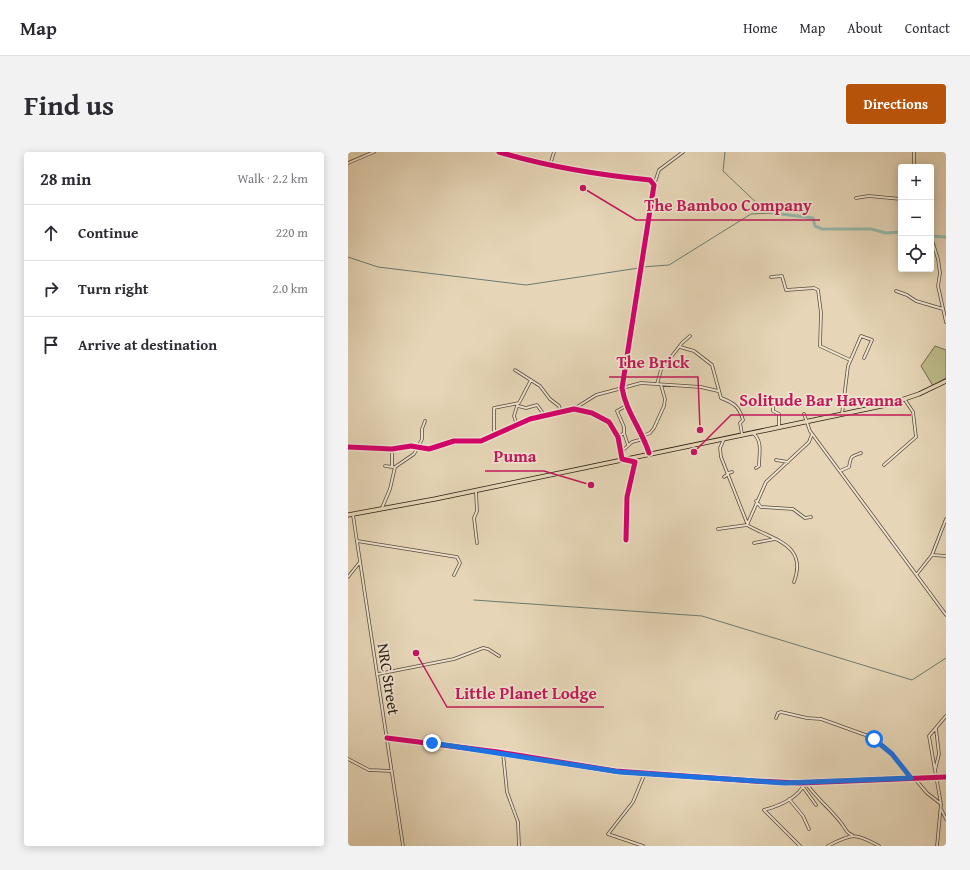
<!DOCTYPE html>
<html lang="en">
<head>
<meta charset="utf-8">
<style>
  :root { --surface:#fff; --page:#f2f2f3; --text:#2b2b33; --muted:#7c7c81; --line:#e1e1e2; --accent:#b45309 }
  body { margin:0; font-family:"Gentium Book Plus",serif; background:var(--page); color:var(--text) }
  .controls { position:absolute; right:12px; top:12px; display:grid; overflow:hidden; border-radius:4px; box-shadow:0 2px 10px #0003 }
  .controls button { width:36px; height:36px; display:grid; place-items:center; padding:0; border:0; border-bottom:1px solid var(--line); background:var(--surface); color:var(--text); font:20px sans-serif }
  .stop { position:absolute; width:12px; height:12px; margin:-9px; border:3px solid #1a73e8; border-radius:50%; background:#fff }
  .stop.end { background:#1a73e8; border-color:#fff; box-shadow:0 1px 4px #0008 }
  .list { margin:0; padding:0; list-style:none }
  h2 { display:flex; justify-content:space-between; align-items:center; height:52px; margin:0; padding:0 16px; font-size:17px }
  h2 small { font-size:13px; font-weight:400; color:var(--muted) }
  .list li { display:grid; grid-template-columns:26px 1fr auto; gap:12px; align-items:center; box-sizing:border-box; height:56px; padding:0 16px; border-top:1px solid var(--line) }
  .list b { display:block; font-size:15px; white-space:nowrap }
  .list em { font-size:13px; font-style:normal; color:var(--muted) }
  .icon { flex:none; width:22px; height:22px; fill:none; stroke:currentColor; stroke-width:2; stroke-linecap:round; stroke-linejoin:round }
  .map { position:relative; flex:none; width:598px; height:694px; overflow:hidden; border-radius:4px }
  header { display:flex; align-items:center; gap:24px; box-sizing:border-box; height:56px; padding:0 20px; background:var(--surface); border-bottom:1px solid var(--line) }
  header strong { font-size:19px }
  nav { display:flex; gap:22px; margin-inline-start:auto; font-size:14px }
  .intro { display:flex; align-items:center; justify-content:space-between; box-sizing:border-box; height:96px; padding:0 24px }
  h1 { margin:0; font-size:28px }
  .button { padding:10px 18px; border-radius:4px; background:var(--accent); color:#fff; font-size:14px; font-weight:700 }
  main { display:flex; gap:24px; padding:0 24px }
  aside { flex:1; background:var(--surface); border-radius:4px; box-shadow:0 2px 10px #0003 }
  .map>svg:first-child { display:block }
  .green { fill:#bdbb89; stroke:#726c4e }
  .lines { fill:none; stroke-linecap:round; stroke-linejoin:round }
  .stream { stroke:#6a7b6f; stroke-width:1 }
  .river { stroke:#96b9ac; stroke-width:3 }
  .minor-casing { stroke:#584c3d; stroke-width:3.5 }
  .highway-casing { stroke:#281e14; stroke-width:5 }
  .minor { stroke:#efe4d0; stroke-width:2 }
  .highway { stroke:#e6d6b7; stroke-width:3.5 }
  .cycleway-casing { stroke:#efe4d0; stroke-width:8 }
  .cycleway { stroke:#d6006c; stroke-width:5 }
  .route { stroke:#1a73e8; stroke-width:5 }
  .labels { text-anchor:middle; stroke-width:3.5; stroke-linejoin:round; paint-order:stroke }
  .street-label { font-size:16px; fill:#281e14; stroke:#efe4d0 }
  .leader { fill:none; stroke:#c2185b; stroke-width:1.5 }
  .callout-dot { fill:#c2185b; stroke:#efe4d0; stroke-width:1.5 }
  .callout-label { font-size:17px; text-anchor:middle; font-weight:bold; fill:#c2185b; stroke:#efe4d0; stroke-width:3.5; stroke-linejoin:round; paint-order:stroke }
</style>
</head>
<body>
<header>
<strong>Map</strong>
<nav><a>Home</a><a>Map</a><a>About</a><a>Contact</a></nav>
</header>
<div class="intro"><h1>Find us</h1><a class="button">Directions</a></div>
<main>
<aside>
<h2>28 min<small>Walk · 2.2 km</small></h2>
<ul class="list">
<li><svg class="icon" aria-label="ahead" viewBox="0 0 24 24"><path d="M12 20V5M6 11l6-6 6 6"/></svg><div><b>Continue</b></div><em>220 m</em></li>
<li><svg class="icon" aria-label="right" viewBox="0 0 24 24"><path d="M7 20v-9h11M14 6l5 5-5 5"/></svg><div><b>Turn right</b></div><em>2.0 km</em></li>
<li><svg class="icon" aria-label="arrive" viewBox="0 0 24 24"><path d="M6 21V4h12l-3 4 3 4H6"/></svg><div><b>Arrive at destination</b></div></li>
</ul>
</aside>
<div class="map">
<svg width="598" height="694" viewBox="0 0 598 694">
  <rect width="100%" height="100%" fill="#e6d6b7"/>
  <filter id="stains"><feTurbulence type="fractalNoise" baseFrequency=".005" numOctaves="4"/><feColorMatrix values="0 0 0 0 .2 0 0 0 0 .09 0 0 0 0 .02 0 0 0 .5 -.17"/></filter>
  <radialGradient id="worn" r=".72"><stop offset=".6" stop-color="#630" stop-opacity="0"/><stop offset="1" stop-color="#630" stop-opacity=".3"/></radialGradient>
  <!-- green -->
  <path class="green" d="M587 194 598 198V226L585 234 573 214Z"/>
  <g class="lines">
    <!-- stream -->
    <path class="stream" d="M377 0 375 19 414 56 424 61
      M0 105 30 115 178 133 291 116
      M294 115 321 113 403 62 425 61
      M126 448 354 464 564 528 598 506"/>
    <!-- river -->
    <path class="river" d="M425 61 465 66 467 74 474 77H523L538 81 553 80
      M584 84 598 85"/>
    <defs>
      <path id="minor" d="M151 0C200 15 251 23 302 28L306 33 274 236C278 260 294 278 301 301
        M566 0V15
        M0 11 26 0
        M202 13 206 0
        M306 33 311 18 335 0
        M508 46 521 44 553 47
        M583 85 590 107 592 121 590 134 598 170
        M423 125 434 124 438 138 466 136 470 138 473 161 472 194 502 208
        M548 139 559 143 568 149 595 157
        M332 195 346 199 364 213 373 246C386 251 391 254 395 268L392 271 394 282
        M167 218 192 234 202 247 211 254 213 260
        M309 232 313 218 334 191 342 184
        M425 246V259L431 262V275
        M169 252 170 254 178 256 189 253 197 264
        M226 257 248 243 293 231 353 235 370 239
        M456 262 462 279 598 463
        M494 262 500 214 513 184 524 188 516 206
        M169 273 166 264 169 254
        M276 281 280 293
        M405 281C415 289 411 302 411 314L408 316
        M295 284 302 281 306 276 316 254 317 247 313 233
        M146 285V256L171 251 183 228
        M270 285 276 281V275L269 259 278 254
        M376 287 372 296 373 305 399 371
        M0 295 44 297 63 294 81 297 106 289H133L182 267 226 257 244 261 261 270 270 285 274 307 287 310 279 345 278 388
        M44 297V315
        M273 300 284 290 295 287
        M428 308 440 310
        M536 313 568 285 565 260 557 248
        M37 314 45 315
        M492 319 501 315C503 304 502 305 513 301
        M380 321 384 320
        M376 325 380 322
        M128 339 129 359 126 366 129 391
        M408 349 413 355 445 357 457 366 463 365
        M34 356 42 337 47 315 66 302 70 295 74 287V277L77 269
        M5 363 55 694
        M399 373C425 388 460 392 446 430
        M370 377 399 373 418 330 461 290 464 282
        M9 389 109 405 112 411 106 423
        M406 391 427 387
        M584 403 598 404
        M569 422 584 403 598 367
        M0 425 12 410
        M30 522 106 507 135 496 140 497 151 504
        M428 566 430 561 433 560 459 566 473 567 523 585 544 602 563 626
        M39 586 150 600 267 619 406 629 452 631 598 625
        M155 601 159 640 170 670 171 694
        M0 607 21 618 44 619
        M587 618 591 602 588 577
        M567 627 579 641 593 652
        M458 631C468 646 483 657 494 672 497 676 498 681 504 683
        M455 635 468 653
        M441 647 455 664 461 677
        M593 657 598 667
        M295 694 260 682 285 650 297 621
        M452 694 416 658C431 654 450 646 457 631
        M480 694C504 681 508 681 531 694
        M589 694 593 652 581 584 598 564"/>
      <path id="highway" d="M0 363 87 347 538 253 571 242 598 229"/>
    </defs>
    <!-- minor casing -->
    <use href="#minor" class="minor-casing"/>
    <!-- highway casing -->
    <use href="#highway" class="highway-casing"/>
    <!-- minor -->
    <use href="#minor" class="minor"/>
    <!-- highway -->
    <use href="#highway" class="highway"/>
    <defs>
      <path id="cycleway" d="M151 0C200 15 251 23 302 28L306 33 274 236C278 260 294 278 301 301
        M0 295 44 297 63 294 81 297 106 289H133L182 267 226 257 244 261 261 270 270 285 274 307 287 310 279 345 278 388
        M39 586 150 600 267 619 406 629 452 631 598 625"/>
    </defs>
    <!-- cycleway casing -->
    <use href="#cycleway" class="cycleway-casing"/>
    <!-- cycleway -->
    <use href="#cycleway" class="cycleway"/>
  </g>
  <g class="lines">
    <!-- route -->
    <path class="route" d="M84 591 272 620 437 631 563 626 544 602 526 587"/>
  </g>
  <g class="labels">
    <!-- street labels -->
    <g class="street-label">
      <text transform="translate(41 527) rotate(81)" y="6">NRC Street</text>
    </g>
  </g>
  <!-- callouts -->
  <path class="leader" d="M235 36L288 68H472M352 278L350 225H261M346 300L383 263H563M243 333L196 319H137M68 501L99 555H256"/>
  <g class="callout-dot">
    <circle cx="235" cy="36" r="4"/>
    <circle cx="352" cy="278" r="4"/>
    <circle cx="346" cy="300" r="4"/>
    <circle cx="243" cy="333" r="4"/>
    <circle cx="68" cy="501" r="4"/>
  </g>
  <g class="callout-label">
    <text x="380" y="59">The Bamboo Company</text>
    <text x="305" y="216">The Brick</text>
    <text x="473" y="254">Solitude Bar Havanna</text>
    <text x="167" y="310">Puma</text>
    <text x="178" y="547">Little Planet Lodge</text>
  </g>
  <rect width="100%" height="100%" filter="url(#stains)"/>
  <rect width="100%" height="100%" fill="url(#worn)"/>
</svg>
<div class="controls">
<button>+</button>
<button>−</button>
<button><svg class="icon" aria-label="locate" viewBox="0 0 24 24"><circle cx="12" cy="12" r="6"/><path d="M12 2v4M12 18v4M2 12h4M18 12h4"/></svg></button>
</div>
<div class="stop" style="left:526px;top:587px"></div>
<div class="stop end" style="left:84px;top:591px"></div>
</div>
</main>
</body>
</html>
